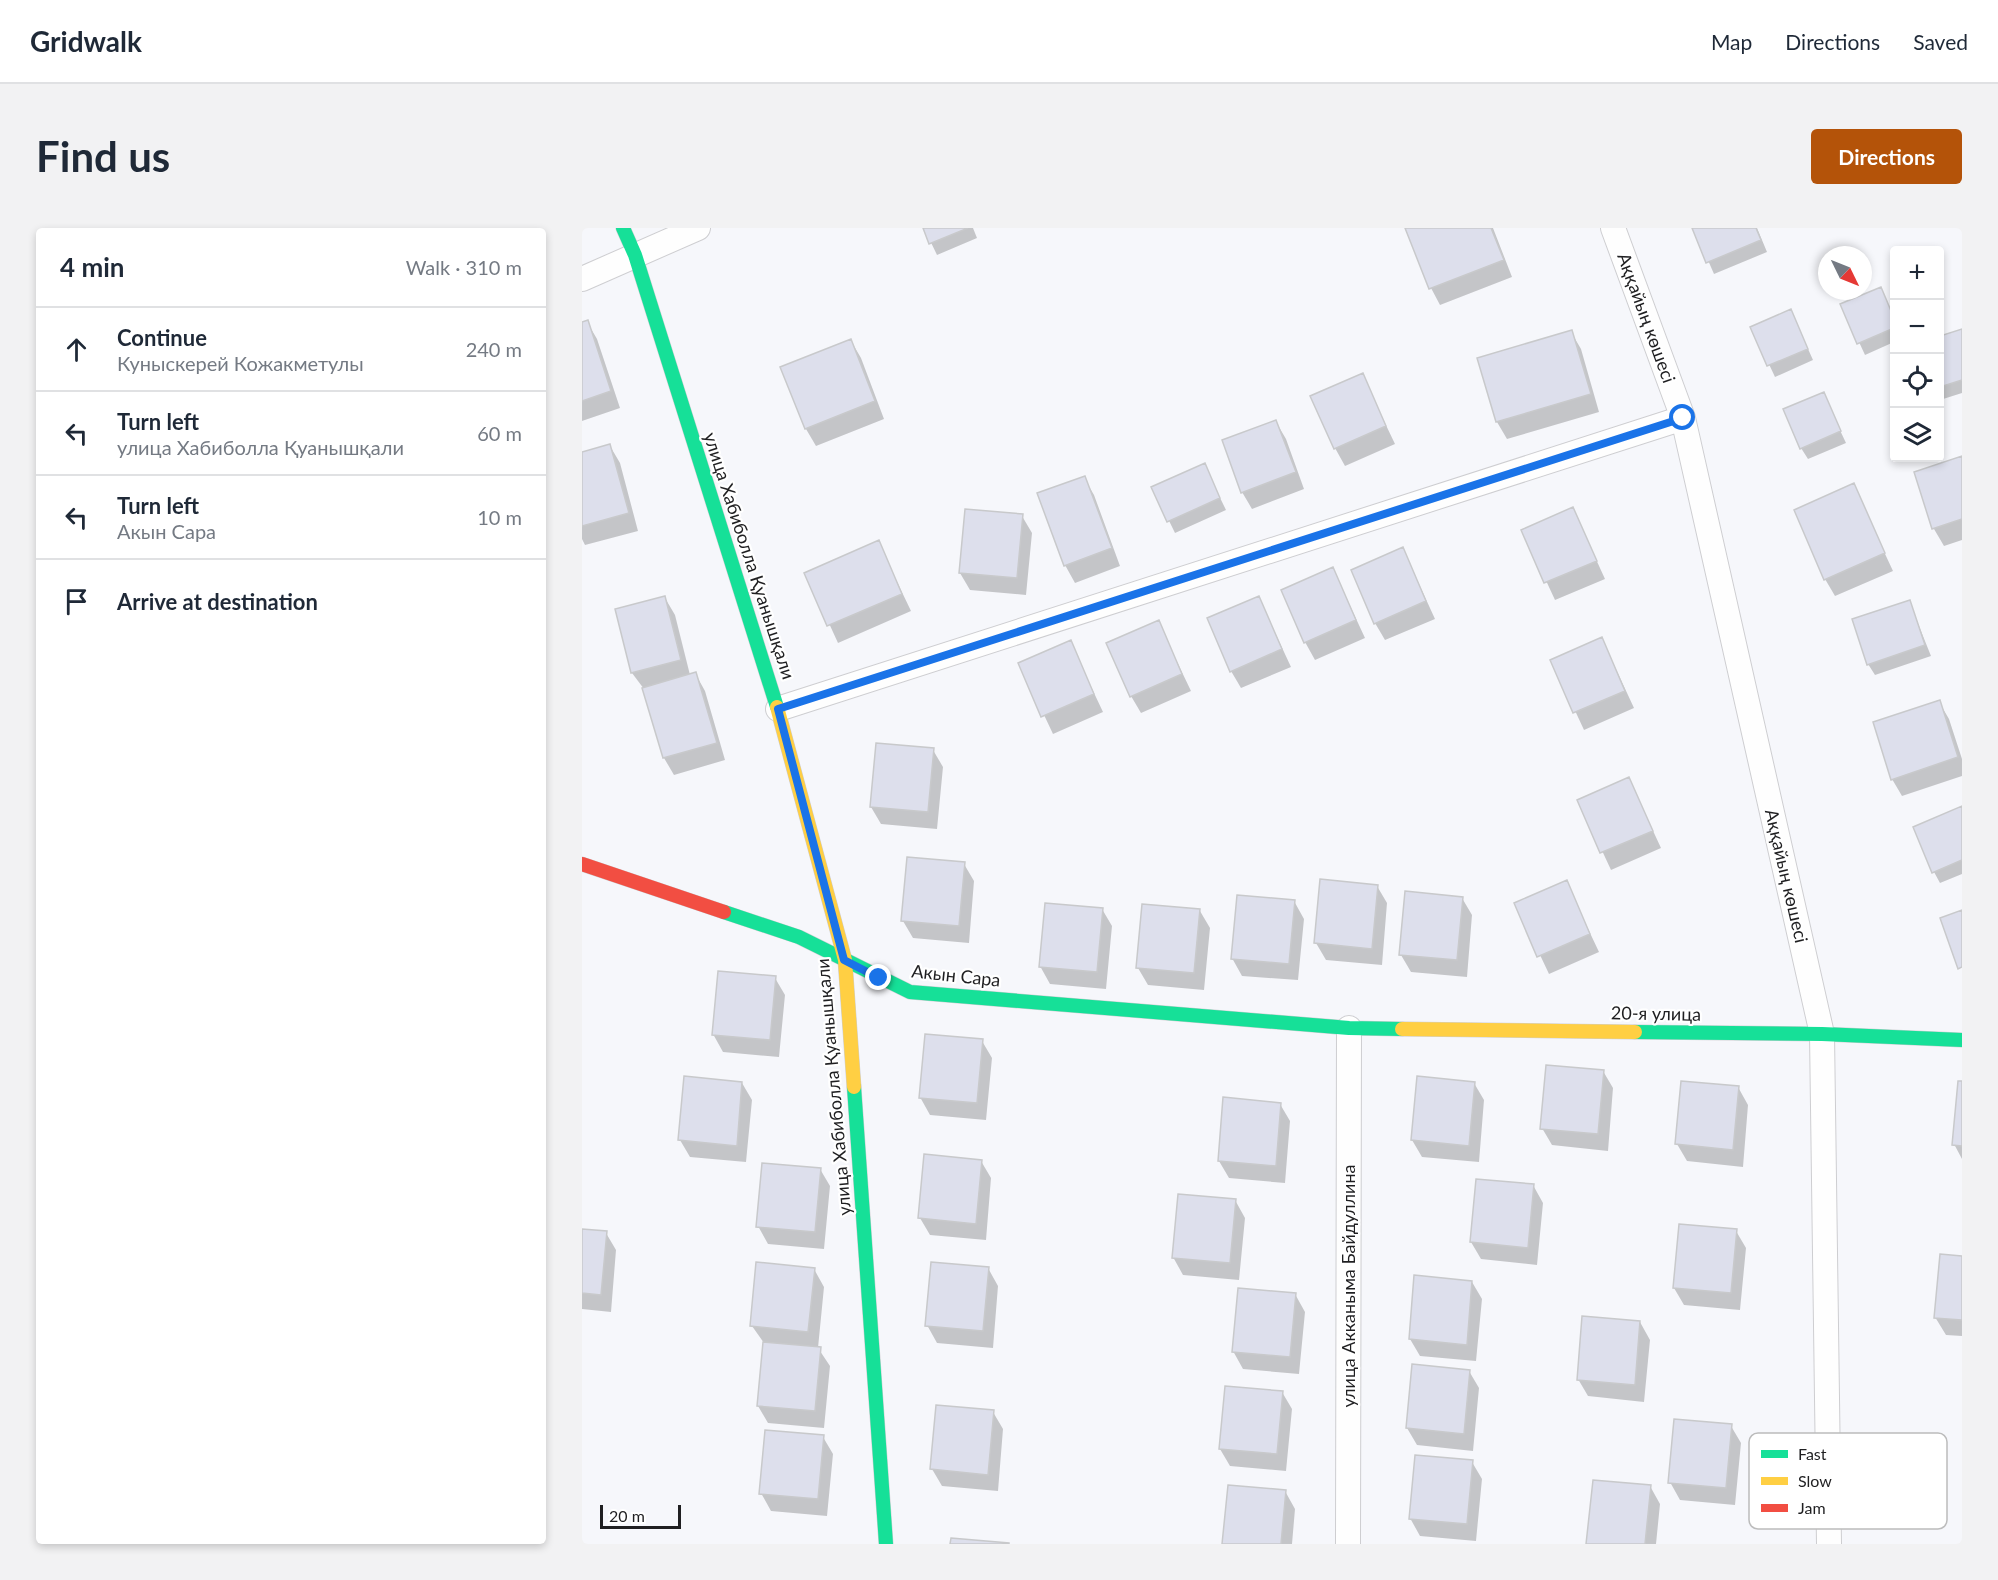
<!DOCTYPE html>
<html lang="en">
<head>
<meta charset="utf-8">
<style>
  :root { --surface:#fff; --page:#f2f2f3; --text:#1f2937; --muted:#747a83; --line:#e0e1e3; --accent:#b45309 }
  body { margin:0; font-family:Lato,sans-serif; background:var(--page); color:var(--text) }
  .controls { position:absolute; right:18px; top:18px; display:grid; overflow:hidden; border-radius:6px; box-shadow:0 3px 9px #0003 }
  .controls button { width:54px; height:54px; display:grid; place-items:center; padding:0; border:0; border-bottom:2px solid var(--line); background:var(--surface); color:var(--text); font:30px sans-serif }
  .compass { position:absolute; left:1236px; top:18px; width:54px; height:54px; border-radius:50%; background:var(--surface); box-shadow:0 3px 9px #0003; rotate:133deg }
  .scale { position:absolute; left:18px; bottom:15px; width:81px; box-sizing:border-box; padding-left:6px; border:3px solid #1f1f21; border-top:0; font-size:16px; line-height:21px; white-space:nowrap; color:#1f1f21; -webkit-text-stroke:4px #fff; paint-order:stroke }
  .stop { position:absolute; width:18px; height:18px; margin:-14px; border:4px solid #1a73e8; border-radius:50%; background:#fff }
  .stop.end { background:#1a73e8; border-color:#fff; box-shadow:0 2px 6px #0008 }
  .list { margin:0; padding:0; list-style:none }
  h2 { display:flex; justify-content:space-between; align-items:center; height:78px; margin:0; padding:0 24px; font-size:26px }
  h2 small { font-size:20px; font-weight:400; color:var(--muted) }
  .list li { display:grid; grid-template-columns:39px 1fr auto; gap:18px; align-items:center; box-sizing:border-box; height:84px; padding:0 24px; border-top:2px solid var(--line) }
  .list b { display:block; font-size:22px; white-space:nowrap }
  .list p { margin:0; font-size:20px; white-space:nowrap; color:var(--muted) }
  .list em { font-size:20px; font-style:normal; color:var(--muted) }
  .icon { flex:none; width:33px; height:33px; fill:none; stroke:currentColor; stroke-width:2; stroke-linecap:round; stroke-linejoin:round }
  .map { position:relative; flex:none; width:1380px; height:1316px; overflow:hidden; border-radius:6px }
  header { display:flex; align-items:center; gap:36px; box-sizing:border-box; height:84px; padding:0 30px; background:var(--surface); border-bottom:2px solid var(--line) }
  header strong { font-size:28px }
  nav { display:flex; gap:33px; margin-inline-start:auto; font-size:21px }
  .intro { display:flex; align-items:center; justify-content:space-between; box-sizing:border-box; height:144px; padding:0 36px }
  h1 { margin:0; font-size:42px }
  .button { padding:15px 27px; border-radius:6px; background:var(--accent); color:#fff; font-size:21px; font-weight:700 }
  main { display:flex; gap:36px; padding:0 36px }
  aside { flex:1; background:var(--surface); border-radius:6px; box-shadow:0 3px 9px #0003 }
  .map>svg:first-child { display:block }
  .shadow { fill:#0003 }
  .building { fill:#dddfec; stroke:#c8c9cb; stroke-width:1.5 }
  .lines { fill:none; stroke-linecap:round; stroke-linejoin:round }
  .street-casing { stroke:#ceced1; stroke-width:26 }
  .fast-casing { stroke:#ceced1; stroke-width:15 }
  .slow-casing { stroke:#ceced1; stroke-width:15 }
  .jam-casing { stroke:#ceced1; stroke-width:15 }
  .street { stroke:#fefefe; stroke-width:24 }
  .fast { stroke:#16e098; stroke-width:14 }
  .slow { stroke:#ffcf43; stroke-width:14 }
  .jam { stroke:#f24e42; stroke-width:14 }
  .route { stroke:#1a73e8; stroke-width:8 }
  .labels { text-anchor:middle; stroke-width:4.5; stroke-linejoin:round; paint-order:stroke }
  .street-label { font-size:18px; fill:#1f1f21; stroke:#fff }
  .key { fill:#fff; stroke:#bcbcbc; stroke-width:1.5 }
  .key-label { font-size:16px; fill:#1f1f21 }
</style>
</head>
<body>
<header>
<strong>Gridwalk</strong>
<nav><a>Map</a><a>Directions</a><a>Saved</a></nav>
</header>
<div class="intro"><h1>Find us</h1><a class="button">Directions</a></div>
<main>
<aside>
<h2>4 min<small>Walk · 310 m</small></h2>
<ul class="list">
<li><svg class="icon" aria-label="ahead" viewBox="0 0 24 24"><path d="M12 20V5M6 11l6-6 6 6"/></svg><div><b>Continue</b><p>Куныскерей Кожакметулы</p></div><em>240 m</em></li>
<li><svg class="icon" aria-label="left" viewBox="0 0 24 24"><path d="M17 20v-9H6M10 6l-5 5 5 5"/></svg><div><b>Turn left</b><p>улица Хабиболла Қуанышқали</p></div><em>60 m</em></li>
<li><svg class="icon" aria-label="left" viewBox="0 0 24 24"><path d="M17 20v-9H6M10 6l-5 5 5 5"/></svg><div><b>Turn left</b><p>Акын Сара</p></div><em>10 m</em></li>
<li><svg class="icon" aria-label="arrive" viewBox="0 0 24 24"><path d="M6 21V4h12l-3 4 3 4H6"/></svg><div><b>Arrive at destination</b></div></li>
</ul>
</aside>
<div class="map">
<svg width="1380" height="1316" viewBox="0 0 1380 1316">
  <rect width="100%" height="100%" fill="#f6f7fb"/>
  <!-- shadow -->
  <path class="shadow" d="M342 0H391L395 10 355 27Z
    M825 0H911L930 49 858 77 849 60Z
    M1112 0H1175L1185 24 1132 46Z
    M1299 61 1312 89V114L1283 127 1260 77Z
    M1209 83 1231 132 1193 149 1170 100Z
    M5 94 15 111 38 180 0 193V96Z
    M1380 102V165L1358 172V110Z
    M989 104 999 121 1017 184 925 211 915 194Z
    M269 113 279 130 302 191 234 218 224 201Z
    M780 147 813 216 763 238 753 220Z
    M1241 166 1264 215 1226 231 1219 220Z
    M694 194 704 211 722 261 670 281 660 264Z
    M28 218 38 235 56 303 3 317 0 311V226Z
    M1380 230V312L1362 318 1352 301 1334 245Z
    M622 237 644 282 593 305 571 260Z
    M502 250 512 267 538 338 493 355 483 337Z
    M1271 257 1311 343 1253 368 1243 351Z
    M991 281 1023 351 973 372 941 303Z
    M440 288 450 305 444 367 388 362 378 345Z
    M296 314 329 383 256 415 224 345Z
    M821 321 853 391 803 412 793 395Z
    M751 341 783 410 733 432 723 414Z
    M83 370 93 387 108 447 113 445 123 463 143 532 92 547 82 530 62 461 50 445 35 382Z
    M677 370 709 439 659 460 649 443Z
    M1327 373 1349 428 1293 447 1286 436Z
    M576 394 609 463 559 485 549 468Z
    M1020 411 1052 480 1002 502 970 433Z
    M488 414 521 484 471 506 438 436Z
    M1357 474 1367 491 1380 531V548L1320 568 1310 551Z
    M351 522 361 539 355 601 299 596 289 579Z
    M1047 551 1079 620 1029 642 997 573Z
    M1380 580V646L1358 655 1352 644Z
    M382 636 392 653 387 715 331 710 321 693Z
    M984 654 1017 724 967 746 934 676Z
    M795 658 805 675 800 737 744 732 734 715Z
    M880 670 890 687 885 749 829 744 819 727Z
    M712 673 722 691 716 752 660 748 650 730Z
    M520 681 530 698 524 761 468 756 458 738Z
    M618 683 628 700 622 762 566 757 556 740Z
    M193 750 203 767 197 829 141 824 131 806Z
    M400 813 410 830 404 892 348 887 338 869Z
    M1021 843 1031 860 1026 923 970 917 960 900Z
    M160 855 170 872 164 934 108 929 98 912Z
    M892 855 902 872 897 934 840 929 830 912Z
    M1380 855V931L1372 916Z
    M1156 859 1166 877 1161 939 1105 933 1095 916Z
    M698 876 708 893 703 955 647 950 637 933Z
    M399 933 409 950 404 1012 348 1007 338 990Z
    M238 941 248 958 242 1021 186 1016 176 998Z
    M895 952 951 957 961 975 955 1037 899 1031 889 1014Z
    M653 972 663 990 657 1052 601 1047 591 1029Z
    M0 1002 24 1005 34 1022 29 1084 0 1081Z
    M1154 1003 1164 1020 1158 1082 1102 1077 1092 1060Z
    M1380 1029V1108L1364 1107 1353 1089Z
    M406 1040 416 1058 411 1120 355 1115 345 1097Z
    M232 1041 242 1059 236 1120 248 1138 242 1200 186 1195 176 1178 182 1115 170 1098Z
    M890 1054 900 1071 894 1133 838 1128 828 1111Z
    M713 1066 723 1084 717 1146 661 1141 651 1123Z
    M1058 1094 1068 1112 1062 1174 1006 1168 996 1151Z
    M831 1138 887 1143 897 1160 891 1223 835 1217 825 1200Z
    M700 1164 710 1181 704 1243 648 1238 638 1221Z
    M411 1184 421 1201 416 1263 360 1258 350 1241Z
    M1149 1198 1159 1215 1153 1277 1098 1272 1088 1254Z
    M241 1209 251 1226 245 1288 189 1283 179 1265Z
    M890 1234 900 1251 894 1313 838 1308 828 1290Z
    M1068 1258 1078 1276 1074 1316H1006Z
    M703 1263 713 1281 710 1316H641Z"/>
  <!-- building -->
  <path class="building" d="M341 0H386L347 16Z
    M823 0H909L922 32 847 61Z
    M1110 0H1174L1179 12 1124 35Z
    M1299 59 1312 90V100L1275 116 1258 76Z
    M1209 81 1226 121 1185 138 1168 99Z
    M6 92 29 163 0 173V94Z
    M1380 101V152L1358 159V108Z
    M990 102 1009 166 914 194 895 130Z
    M269 111 293 173 223 201 198 139Z
    M781 145 804 198 752 221 728 168Z
    M1242 164 1259 203 1218 221 1201 181Z
    M694 192 714 244 659 265 640 212Z
    M28 216 47 285 0 298V224Z
    M1380 228V291L1350 301 1332 244Z
    M623 235 638 270 585 294 569 259Z
    M503 248 530 320 482 338 455 265Z
    M1272 255 1303 325 1242 352 1212 282Z
    M991 279 1015 333 962 355 939 302Z
    M383 281 441 286 435 350 377 345Z
    M297 312 320 366 245 398 222 345Z
    M821 319 844 373 792 396 769 342Z
    M751 339 774 392 722 415 699 362Z
    M83 368 99 432 49 445 33 381Z
    M677 368 700 421 648 444 625 390Z
    M1328 372 1343 417 1285 437 1270 391Z
    M577 392 600 446 548 469 524 415Z
    M1020 409 1043 463 991 485 968 432Z
    M489 412 512 466 459 489 436 435Z
    M114 444 135 515 81 530 60 460Z
    M1358 472 1376 529 1309 552 1291 494Z
    M294 515 352 520 346 584 288 579Z
    M1047 549 1071 603 1018 625 995 572Z
    M1380 578V632L1350 645 1331 599Z
    M325 629 383 634 377 698 319 693Z
    M738 651 796 657 790 721 732 715Z
    M985 652 1008 706 955 729 932 675Z
    M823 663 881 669 875 732 817 727Z
    M655 667 713 672 707 736 649 731Z
    M463 675 521 680 515 744 457 739Z
    M560 676 618 681 612 745 554 740Z
    M1380 682V739L1376 741 1358 690Z
    M136 743 194 748 188 812 130 807Z
    M343 806 401 811 395 875 337 870Z
    M964 837 1022 842 1016 906 958 901Z
    M102 848 160 854 155 918 96 912Z
    M835 848 893 854 887 918 829 912Z
    M1099 853 1157 858 1151 922 1093 916Z
    M1376 853H1380V918L1370 917Z
    M641 869 699 875 694 938 636 933Z
    M342 926 400 932 394 996 336 990Z
    M180 935 239 940 233 1004 174 999Z
    M894 951 952 956 946 1020 888 1014Z
    M596 966 654 971 648 1035 590 1030Z
    M1097 996 1155 1001 1149 1065 1091 1060Z
    M0 1001 25 1003 19 1067 0 1065Z
    M1358 1026 1380 1028V1092L1352 1090Z
    M174 1034 233 1040 226 1104 168 1098Z
    M349 1034 407 1039 401 1103 343 1098Z
    M832 1047 890 1053 885 1117 827 1111Z
    M656 1060 714 1065 708 1129 650 1124Z
    M1000 1088 1058 1093 1053 1157 995 1152Z
    M181 1114 239 1119 233 1183 175 1178Z
    M830 1136 888 1142 882 1206 824 1200Z
    M643 1158 701 1163 695 1226 637 1221Z
    M354 1177 412 1182 406 1247 348 1241Z
    M1092 1191 1150 1196 1144 1260 1086 1255Z
    M183 1202 242 1207 236 1271 177 1266Z
    M833 1227 891 1232 885 1296 827 1291Z
    M1011 1252 1069 1257 1063 1316H1004Z
    M646 1257 704 1262 699 1316H640Z
    M369 1310 427 1315V1316H368Z"/>
  <g class="lines">
    <defs>
      <path id="street" d="M1031 0 1101 190 1240 806 1247 1316
        M0 51 116 0
        M196 481 1101 190
        M766 1316 767 800"/>
      <path id="fast" d="M41 0 53 27 195 479
        M142 684 217 709 328 764 767 800 820 801
        M1053 804 1240 806 1380 812
        M272 859 304 1316"/>
      <path id="slow" d="M195 479 263 732 272 859
        M820 801 1053 804"/>
      <path id="jam" d="M0 636 142 684"/>
    </defs>
    <!-- street casing -->
    <use href="#street" class="street-casing"/>
    <!-- fast casing -->
    <use href="#fast" class="fast-casing"/>
    <!-- slow casing -->
    <use href="#slow" class="slow-casing"/>
    <!-- jam casing -->
    <use href="#jam" class="jam-casing"/>
    <!-- street -->
    <use href="#street" class="street"/>
    <!-- fast -->
    <use href="#fast" class="fast"/>
    <!-- slow -->
    <use href="#slow" class="slow"/>
    <!-- jam -->
    <use href="#jam" class="jam"/>
  </g>
  <g class="lines">
    <!-- route -->
    <path class="route" d="M297 750 262 732 196 481 1101 190"/>
  </g>
  <g class="labels">
    <!-- street labels -->
    <g class="street-label">
      <text transform="translate(1064 90) rotate(70)" y="6">Аққайың көшесі</text>
      <text transform="translate(167 328) rotate(72)" y="6">улица Хабиболла Қуанышқали</text>
      <text transform="translate(1204 648) rotate(77)" y="6">Аққайың көшесі</text>
      <text transform="translate(374 748) rotate(6)" y="6">Акын Сара</text>
      <text transform="translate(1074 786) rotate(1)" y="6">20-я улица</text>
      <text transform="translate(252 859) rotate(-95)" y="6">улица Хабиболла Қуанышқали</text>
      <text transform="translate(767 1058) rotate(-90)" y="6">улица Акканыма Байдуллина</text>
    </g>
  </g>
  <!-- legend -->
  <rect x="1167" y="1205" width="198" height="96" rx="9" class="key"/>
  <rect x="1179" y="1222" width="27" height="8" fill="#16e098"/>
  <rect x="1179" y="1249" width="27" height="8" fill="#ffcf43"/>
  <rect x="1179" y="1276" width="27" height="8" fill="#f24e42"/>
  <g class="key-label">
    <text x="1216" y="1232">Fast</text>
    <text x="1216" y="1259">Slow</text>
    <text x="1216" y="1286">Jam</text>
  </g>
</svg>
<div class="controls">
<button>+</button>
<button>−</button>
<button><svg class="icon" aria-label="locate" viewBox="0 0 24 24"><circle cx="12" cy="12" r="6"/><path d="M12 2v4M12 18v4M2 12h4M18 12h4"/></svg></button>
<button><svg class="icon" aria-label="layers" viewBox="0 0 24 24"><path d="M12 4l9 5-9 5-9-5zM3 14l9 5 9-5"/></svg></button>
</div>
<svg class="compass" viewBox="-18 -18 36 36"><path d="M0-13l5 13h-10z" fill="#e53935"/><path d="M0 13l5-13h-10z" fill="#747a83"/></svg>
<div class="scale">20 m</div>
<div class="stop" style="left:1101px;top:190px"></div>
<div class="stop end" style="left:297px;top:750px"></div>
</div>
</main>
</body>
</html>
